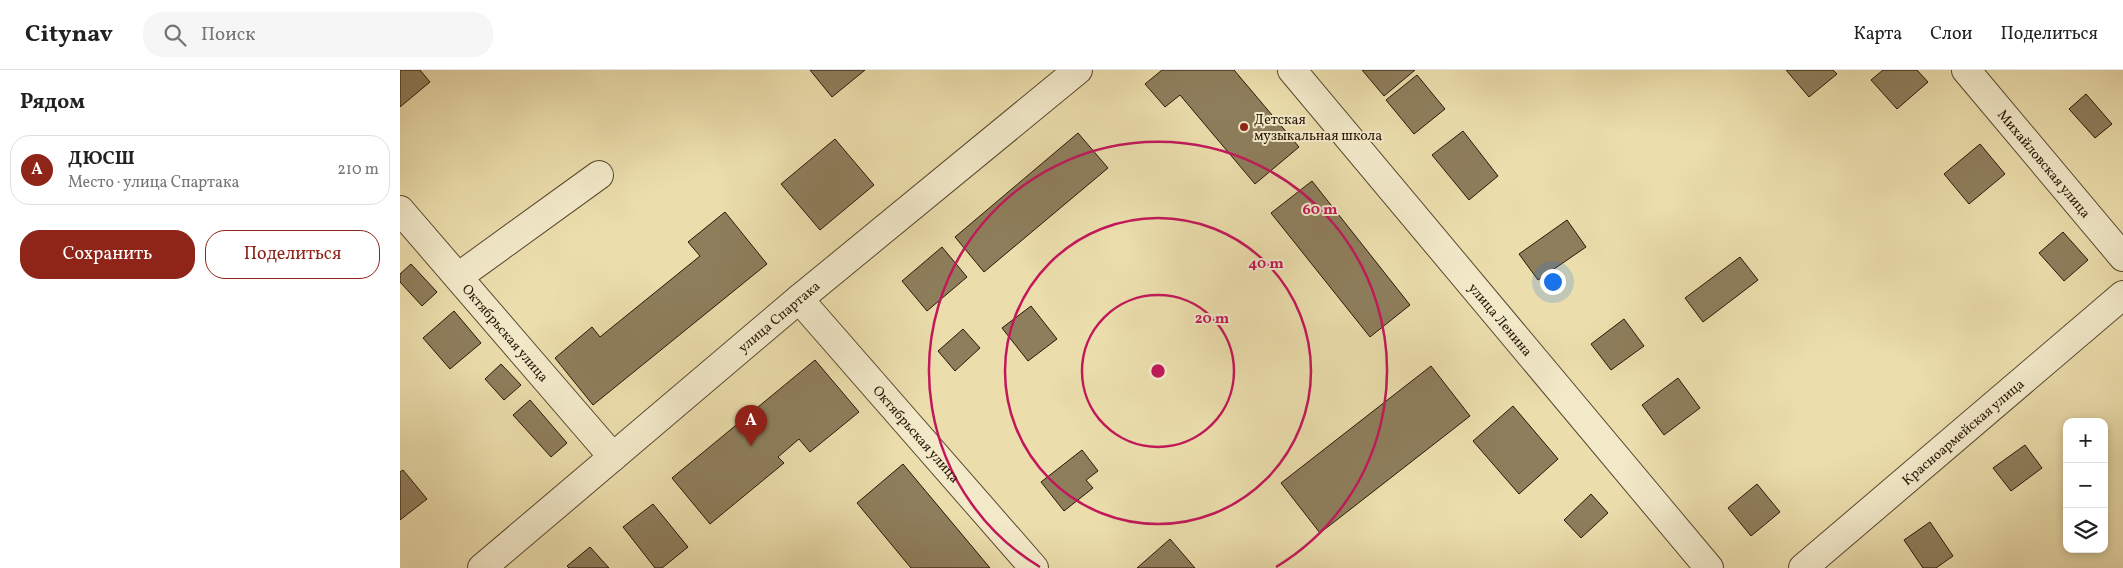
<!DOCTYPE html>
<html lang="ru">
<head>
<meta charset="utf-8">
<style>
  :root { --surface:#fff; --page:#f6f6f6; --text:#222; --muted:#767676; --line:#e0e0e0; --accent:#8f2418 }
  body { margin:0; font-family:Vollkorn,serif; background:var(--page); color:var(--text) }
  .controls { position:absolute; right:15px; bottom:15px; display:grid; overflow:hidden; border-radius:10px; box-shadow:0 2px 8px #0003 }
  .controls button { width:45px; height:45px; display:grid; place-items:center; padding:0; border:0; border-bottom:1px solid var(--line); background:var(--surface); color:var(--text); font:25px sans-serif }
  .you { position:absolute; left:1152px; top:211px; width:18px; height:18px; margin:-12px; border:4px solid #fff; border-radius:50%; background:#1a73e8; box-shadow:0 0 0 8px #1a73e833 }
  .badge { display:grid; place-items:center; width:32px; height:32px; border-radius:50%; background:var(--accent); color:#fff; font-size:16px; font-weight:700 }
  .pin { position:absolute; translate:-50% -41px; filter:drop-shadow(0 1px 2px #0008) }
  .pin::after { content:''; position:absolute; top:26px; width:18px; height:15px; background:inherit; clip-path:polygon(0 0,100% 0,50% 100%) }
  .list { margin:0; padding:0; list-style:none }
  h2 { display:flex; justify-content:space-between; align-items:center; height:65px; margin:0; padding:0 20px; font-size:21px }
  h2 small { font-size:16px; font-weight:400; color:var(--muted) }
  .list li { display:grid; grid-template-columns:32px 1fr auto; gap:15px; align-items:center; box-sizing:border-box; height:70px; margin:0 10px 10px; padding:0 10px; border:1px solid var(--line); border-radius:20px }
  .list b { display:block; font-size:19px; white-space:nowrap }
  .list p { margin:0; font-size:16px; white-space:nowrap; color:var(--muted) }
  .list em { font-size:16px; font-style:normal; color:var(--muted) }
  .actions { display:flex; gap:10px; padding:15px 20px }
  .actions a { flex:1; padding:11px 0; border:1px solid var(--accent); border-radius:20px; text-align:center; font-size:18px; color:var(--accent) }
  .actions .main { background:var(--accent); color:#fff }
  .icon { flex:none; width:28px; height:28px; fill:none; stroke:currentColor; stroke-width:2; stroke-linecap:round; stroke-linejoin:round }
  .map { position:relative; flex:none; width:1723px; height:498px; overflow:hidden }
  header { display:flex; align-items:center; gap:30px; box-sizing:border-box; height:70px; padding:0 25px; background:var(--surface); border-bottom:1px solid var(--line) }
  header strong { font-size:24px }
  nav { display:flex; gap:28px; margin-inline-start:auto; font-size:18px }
  .search { width:350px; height:45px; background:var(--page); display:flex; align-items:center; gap:12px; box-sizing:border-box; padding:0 18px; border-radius:20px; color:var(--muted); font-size:19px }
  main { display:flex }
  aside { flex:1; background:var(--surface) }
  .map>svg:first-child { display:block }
  .building { fill:#8e7e5c; stroke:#291706 }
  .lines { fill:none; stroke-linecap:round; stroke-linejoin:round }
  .minor-casing { stroke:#5a4830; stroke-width:30 }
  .minor { stroke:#f2e9c9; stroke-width:28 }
  .ring { fill:none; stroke:#c2185b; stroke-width:2.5 }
  .poi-dot { fill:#8f2418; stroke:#f2e9c9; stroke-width:2 }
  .labels { text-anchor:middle; stroke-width:4; stroke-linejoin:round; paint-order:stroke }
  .poi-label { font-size:14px; fill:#291706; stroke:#f2e9c9; text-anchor:start }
  .street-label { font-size:14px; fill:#291706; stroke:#f2e9c9 }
  .centre { fill:#c2185b; stroke:#f2e9c9; stroke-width:2.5 }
  .ring-label { font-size:15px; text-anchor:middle; font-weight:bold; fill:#c2185b; stroke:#f2e9c9; stroke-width:4; stroke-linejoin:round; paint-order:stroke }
</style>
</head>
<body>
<header>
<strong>Citynav</strong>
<div class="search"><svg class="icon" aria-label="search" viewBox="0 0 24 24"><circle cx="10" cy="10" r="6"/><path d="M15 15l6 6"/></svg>Поиск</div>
<nav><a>Карта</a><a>Слои</a><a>Поделиться</a></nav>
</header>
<main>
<aside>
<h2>Рядом<small></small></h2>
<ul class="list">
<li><span class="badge">A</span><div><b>ДЮСШ</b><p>Место · улица Спартака</p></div><em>210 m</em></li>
</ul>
<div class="actions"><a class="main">Сохранить</a><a>Поделиться</a></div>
</aside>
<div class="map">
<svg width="1723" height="498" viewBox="0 0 1723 498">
  <rect width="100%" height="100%" fill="#ebddac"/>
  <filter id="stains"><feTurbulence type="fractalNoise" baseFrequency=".004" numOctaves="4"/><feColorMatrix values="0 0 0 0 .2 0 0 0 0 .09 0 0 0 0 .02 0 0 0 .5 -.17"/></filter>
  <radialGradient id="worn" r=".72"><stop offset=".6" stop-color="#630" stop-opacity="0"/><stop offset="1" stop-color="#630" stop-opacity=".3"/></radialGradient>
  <!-- building -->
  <path class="building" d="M0 0H20L30 12 0 37Z
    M410 0H465L432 27Z
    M762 0H834L899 77 855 114 780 25 765 37 745 14Z
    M962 0H1015L984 26Z
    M1386 0H1433L1437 4 1409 27Z
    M1483 0H1517L1528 12 1497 39 1471 10Z
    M1017 5 1045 39 1014 64 986 30Z
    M1686 24 1712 54 1695 68 1669 39Z
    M1063 61 1098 106 1069 130 1032 85Z
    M678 63 708 98 584 202 555 167Z
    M435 69 474 115 420 160 381 114Z
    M1580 74 1605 104 1569 134 1544 104Z
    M912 111 1010 235 970 267 871 143Z
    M325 142 367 194 193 335 155 288 192 257 200 267 300 186 288 172Z
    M1167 150 1186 177 1138 210 1119 184Z
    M1663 162 1688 190 1664 211 1639 183Z
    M542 177 567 207 527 241 502 211Z
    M1340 187 1358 210 1303 252 1285 228Z
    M11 194 37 222 22 236 0 212V204Z
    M631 236 657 269 628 291 602 258Z
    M54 241 81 273 50 299 23 268Z
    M1224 249 1244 276 1211 300 1191 274Z
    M563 259 580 278 555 301 538 281Z
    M415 290 459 342 410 382 399 369 378 387 384 393 310 454 272 408Z
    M101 294 121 315 104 330 85 309Z
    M1031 296 1070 346 920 463 881 413Z
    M1278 308 1300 338 1264 365 1242 335Z
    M130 330 167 373 151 387 113 345Z
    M1113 336 1158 389 1119 424 1073 371Z
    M1625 375 1642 398 1611 421 1593 398Z
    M682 380 698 401 686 410 693 418 664 441 641 412Z
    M503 394 590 498H511L457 433Z
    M3 400 27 429 0 450V402Z
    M1357 414 1380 442 1351 466 1328 438Z
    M1191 424 1208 443 1181 468 1164 450Z
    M253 434 288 477 262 498H255L223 457Z
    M1530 452 1553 486 1536 498H1523L1504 470Z
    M770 469 795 498H737Z
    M190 477 209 498H169L167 496Z"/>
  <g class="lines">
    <defs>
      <g id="minor">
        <path id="s1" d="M892 0 1309 498"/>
        <path id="s2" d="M1566 0 1723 187"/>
        <path id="s3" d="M0 140 213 387"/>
        <path d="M58 207 199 105"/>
        <path id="s4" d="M399 229 634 498"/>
        <path id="s5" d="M82 498 399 229 678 0"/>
        <path id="s6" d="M1403 498 1723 225"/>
      </g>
    </defs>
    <!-- minor casing -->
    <use href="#minor" class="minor-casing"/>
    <!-- minor -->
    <use href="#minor" class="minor"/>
  </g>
  <!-- distance rings -->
  <g class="ring">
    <circle cx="758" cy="301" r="76"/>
    <circle cx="758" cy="301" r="153"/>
    <path d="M640 497A229 229 0 1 1 876 497"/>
  </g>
  <!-- markers -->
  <circle class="poi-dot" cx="844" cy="57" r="5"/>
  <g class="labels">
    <!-- poi labels -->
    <g class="poi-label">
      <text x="854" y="54">Детская<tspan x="854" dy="16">музыкальная школа</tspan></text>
    </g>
    <!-- street labels -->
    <g class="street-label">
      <text dy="5" stroke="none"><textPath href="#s2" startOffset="122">Михайловская улица</textPath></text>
      <text dy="5" stroke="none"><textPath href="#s5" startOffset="389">улица Спартака</textPath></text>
      <text dy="5" stroke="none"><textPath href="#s1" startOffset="325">улица Ленина</textPath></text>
      <text dy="5" stroke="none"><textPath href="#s3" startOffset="162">Октябрьская улица</textPath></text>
      <text dy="5" stroke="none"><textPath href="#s6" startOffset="210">Красноармейская улица</textPath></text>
      <text dy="5" stroke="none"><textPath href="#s4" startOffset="179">Октябрьская улица</textPath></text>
    </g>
  </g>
  <circle cx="758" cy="301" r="8" class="centre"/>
  <g class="ring-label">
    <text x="920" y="144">60 m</text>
    <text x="866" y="198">40 m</text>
    <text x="812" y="253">20 m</text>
  </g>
  <rect width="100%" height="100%" filter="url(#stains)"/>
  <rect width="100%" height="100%" fill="url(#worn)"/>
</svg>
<div class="controls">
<button>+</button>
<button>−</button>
<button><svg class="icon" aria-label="layers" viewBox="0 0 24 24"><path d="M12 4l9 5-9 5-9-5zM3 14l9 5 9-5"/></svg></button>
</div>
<div class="you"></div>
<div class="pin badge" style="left:351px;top:376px">A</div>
</div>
</main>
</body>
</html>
